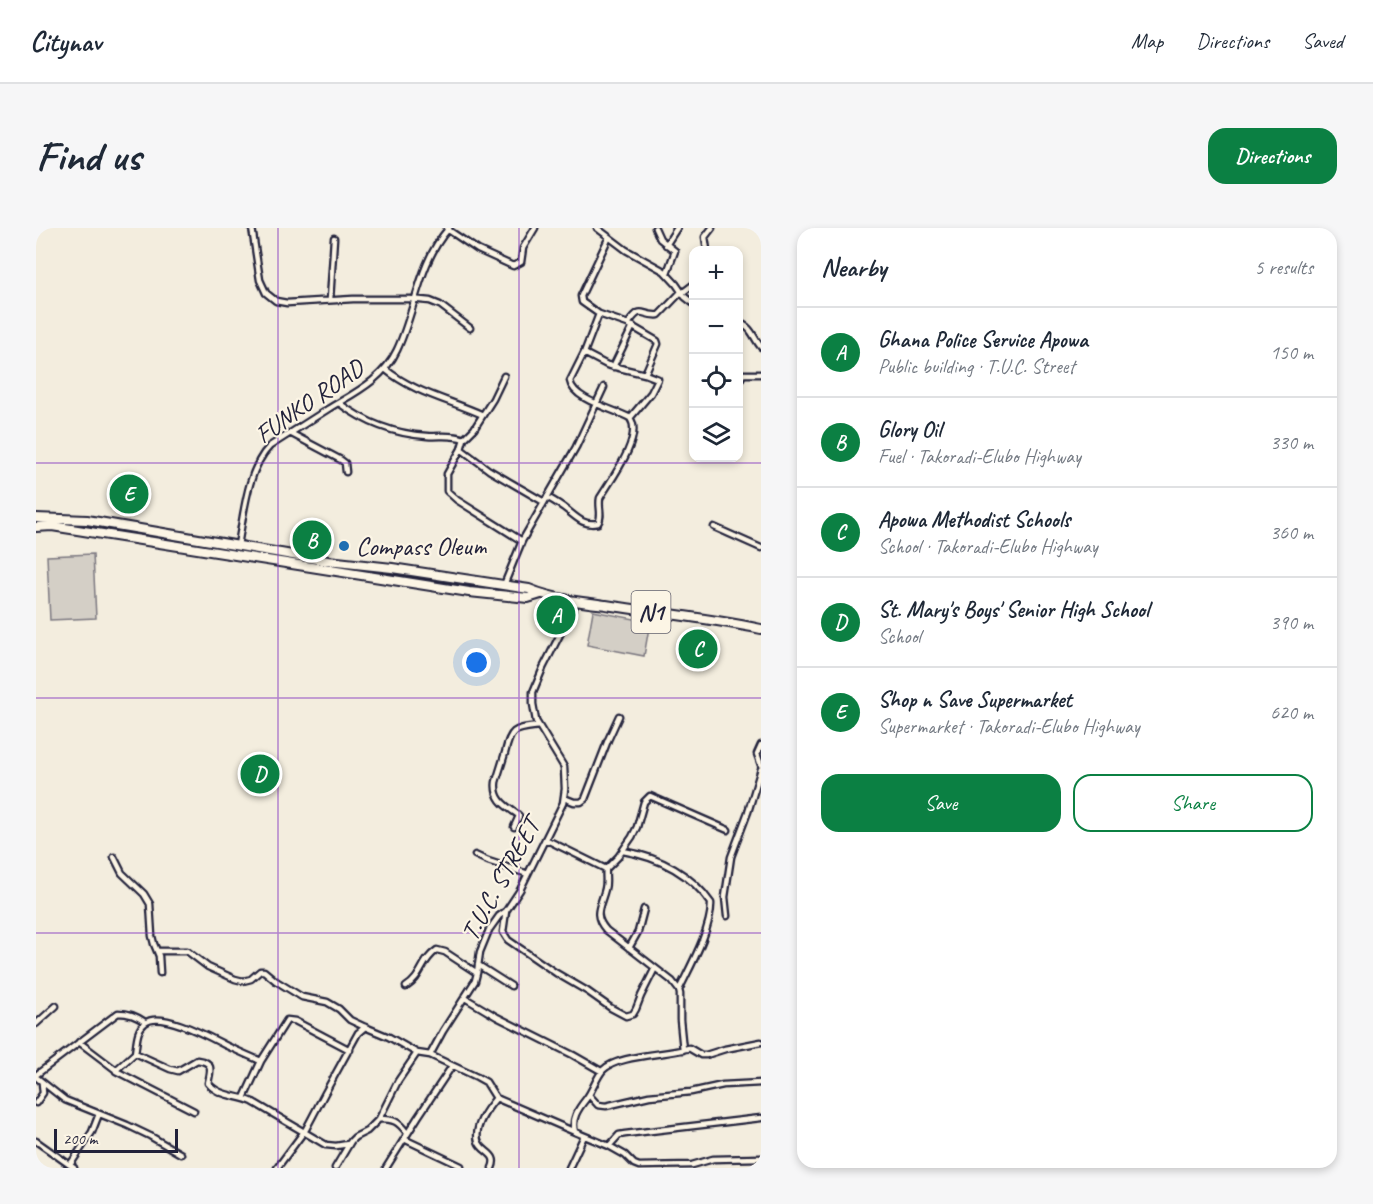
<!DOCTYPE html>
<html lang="en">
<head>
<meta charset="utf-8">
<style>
  :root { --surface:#fff; --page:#f6f6f7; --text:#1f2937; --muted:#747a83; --line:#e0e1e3; --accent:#0b8043 }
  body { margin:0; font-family:Caveat,sans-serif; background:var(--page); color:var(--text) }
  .controls { position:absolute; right:18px; top:18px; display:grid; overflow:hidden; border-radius:12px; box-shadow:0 3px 9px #0003 }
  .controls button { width:54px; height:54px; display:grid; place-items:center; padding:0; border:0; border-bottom:2px solid var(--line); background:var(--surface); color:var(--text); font:30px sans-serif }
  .scale { position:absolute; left:18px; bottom:15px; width:124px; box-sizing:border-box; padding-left:6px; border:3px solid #22223b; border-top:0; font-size:16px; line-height:21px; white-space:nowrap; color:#22223b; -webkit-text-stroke:4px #fcf5e5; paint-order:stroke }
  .you { position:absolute; left:441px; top:435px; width:21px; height:21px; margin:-15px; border:4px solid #fff; border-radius:50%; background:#1a73e8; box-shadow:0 0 0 9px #1a73e833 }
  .badge { display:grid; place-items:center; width:39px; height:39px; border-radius:50%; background:var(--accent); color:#fff; font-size:20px; font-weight:700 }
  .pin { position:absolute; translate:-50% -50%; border:3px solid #fff; box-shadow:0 2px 6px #0006 }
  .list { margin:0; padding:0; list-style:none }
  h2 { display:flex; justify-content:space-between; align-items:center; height:78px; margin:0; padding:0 24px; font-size:26px }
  h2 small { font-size:20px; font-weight:400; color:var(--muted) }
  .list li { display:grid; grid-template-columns:39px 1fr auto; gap:18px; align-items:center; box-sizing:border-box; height:90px; padding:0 24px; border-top:2px solid var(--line) }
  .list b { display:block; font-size:22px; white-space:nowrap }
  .list p { margin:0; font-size:20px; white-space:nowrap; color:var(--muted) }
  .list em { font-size:20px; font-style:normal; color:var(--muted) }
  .actions { display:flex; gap:12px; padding:18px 24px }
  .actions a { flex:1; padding:14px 0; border:2px solid var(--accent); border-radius:18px; text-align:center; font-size:21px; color:var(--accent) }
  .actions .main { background:var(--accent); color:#fff }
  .icon { flex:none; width:33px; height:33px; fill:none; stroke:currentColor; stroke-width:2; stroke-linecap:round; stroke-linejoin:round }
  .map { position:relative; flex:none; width:725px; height:940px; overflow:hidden; border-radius:18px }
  header { display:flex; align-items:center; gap:36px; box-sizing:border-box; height:84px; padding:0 30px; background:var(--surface); border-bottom:2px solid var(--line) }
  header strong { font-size:28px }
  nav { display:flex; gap:33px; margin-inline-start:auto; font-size:21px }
  .intro { display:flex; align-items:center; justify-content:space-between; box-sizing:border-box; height:144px; padding:0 36px }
  h1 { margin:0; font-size:42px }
  .button { padding:15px 27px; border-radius:18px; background:var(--accent); color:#fff; font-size:21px; font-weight:700 }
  main { display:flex; gap:36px; padding:0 36px }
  aside { flex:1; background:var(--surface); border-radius:18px; box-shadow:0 3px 9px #0003 }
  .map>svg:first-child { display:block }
  .garden { fill:#d4cfc6; stroke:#7b7880; stroke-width:1.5 }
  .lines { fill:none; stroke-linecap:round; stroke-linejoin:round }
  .minor-casing { stroke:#22223b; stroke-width:9 }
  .trunk-casing { stroke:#22223b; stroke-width:12 }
  .minor { stroke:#fcf5e5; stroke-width:4.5 }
  .trunk { stroke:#fcf5e5; stroke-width:8 }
  .grid { fill:none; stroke:#7b2cbf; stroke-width:1.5; stroke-opacity:0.55 }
  .poi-dot { fill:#1f6fb2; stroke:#fcf5e5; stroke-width:2 }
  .labels { text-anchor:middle; stroke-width:4.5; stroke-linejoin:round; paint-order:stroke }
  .shield { fill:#fcf5e5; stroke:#63616e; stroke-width:1.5 }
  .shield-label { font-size:24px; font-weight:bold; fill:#22223b }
  .street-label { font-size:26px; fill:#22223b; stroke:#fcf5e5 }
  .poi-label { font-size:26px; fill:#22223b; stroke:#fcf5e5; text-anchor:start }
</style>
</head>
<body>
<header>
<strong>Citynav</strong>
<nav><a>Map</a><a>Directions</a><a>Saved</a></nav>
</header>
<div class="intro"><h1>Find us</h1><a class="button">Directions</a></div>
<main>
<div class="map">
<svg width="725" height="940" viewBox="0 0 725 940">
  <rect width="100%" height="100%" fill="#f3edde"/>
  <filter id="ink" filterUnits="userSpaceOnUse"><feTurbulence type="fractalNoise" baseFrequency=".0167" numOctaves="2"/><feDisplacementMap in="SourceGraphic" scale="12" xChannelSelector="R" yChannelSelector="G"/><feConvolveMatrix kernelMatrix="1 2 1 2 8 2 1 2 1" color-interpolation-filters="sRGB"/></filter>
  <g filter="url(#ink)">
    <!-- garden -->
    <path class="garden" d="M57 326 60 390 14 392 11 328Z
      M557 383 614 394 608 428 551 417Z"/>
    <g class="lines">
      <defs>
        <path id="minor" d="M216 0 224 52 230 65 240 73 251 75 317 71H374L394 73 404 77 434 100
          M561 0 590 22 628 43 640 56 649 69 658 76
          M619 0 624 11 639 23 631 45
          M411 1 442 22 477 38 485 34 487 20 499 0
          M630 17 641 0
          M671 22 669 9 676 0
          M646 65 658 56
          M294 72 298 10
          M563 86 592 96 621 113 622 116 609 146
          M702 95C716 98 717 110 725 119
          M592 96C607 75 604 89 623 87L645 64
          M548 125 571 137 609 146 622 151 615 165 594 190
          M577 139 597 98
          M349 141C378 165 414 172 447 187
          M707 146H725
          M468 148 457 171 438 201 428 211 425 221 411 246V263L421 272 486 313
          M702 156 707 146
          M303 175C328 194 359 206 391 208 403 209 416 206 428 211
          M254 205 305 232 309 235 310 244
          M425 221 453 242 508 274
          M511 269C518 273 525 277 531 282 541 290 548 298 562 295 567 288 562 279 564 270 574 253 608 209 594 190 578 181 537 172 534 153L548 125 563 86 546 74 545 68 573 9
          M678 299 725 320
          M202 317C208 286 211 241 234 218 253 206 273 193 292 181 318 165 347 152 361 122 380 82 382 35 413 0
          M468 357 486 313 540 219 568 159
          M725 517 721 526 725 537
          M528 570 538 574H545L549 571 572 512 583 488
          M478 599 483 588 481 586C468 577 458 571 460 554 463 544 466 535 469 525 475 500 478 501 503 498
          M509 611 570 641
          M587 623C622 629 654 645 675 675 676 700 654 739 643 762
          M439 627 452 633 492 646
          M78 629 86 645 108 666 114 676 116 708 118 716 123 728 124 745
          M470 683 467 704 472 712 520 745 551 763 575 780 590 788 597 786 600 781 605 768 619 740
          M691 688 689 669 695 629 712 584 725 541
          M593 720 602 704 608 681
          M122 723H151L172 739 199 751 207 753 215 751 224 743H228L240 753 266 769 291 774 303 781 314 792 329 799 353 809 381 825 394 827 441 849 450 854 460 870C451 881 438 898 442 913 446 925 463 925 456 940
          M442 737 475 758
          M370 759C387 748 384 734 401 722L409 724 441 745
          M429 770 461 789 537 827 565 843
          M0 796 20 778
          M43 814 80 842 99 825 134 841 142 843 161 832C178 834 175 842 172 855 183 869 202 867 217 874L290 917 300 918 312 916
          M647 822 644 792V766L643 762 636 753 570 702C556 686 565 678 569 661 571 654 569 648 570 641L582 629 596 609 601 599 608 574 614 568 692 602
          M99 825C101 815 100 802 109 795 125 782 175 810 191 818 202 823 213 828 225 833
          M394 827 407 803 439 753 441 745 444 724 453 702 463 688 470 683 484 662 527 575 529 561 528 539 500 493 497 476V464L507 440 541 373
          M80 843 158 883
          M0 847 82 785C93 785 100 788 109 794
          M0 849 29 872 91 897 114 908 145 926
          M553 867 562 877 570 878 613 868 655 864 687 857 725 855
          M208 870 225 833 251 792 259 793 314 822
          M460 870 539 904 573 918
          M0 875 7 865 6 855
          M725 890 589 906 583 907 573 918 589 927 598 936 603 938 656 937 677 931 725 930
          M343 891C358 891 362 893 371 905
          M539 904C535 891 542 881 550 871 557 862 560 850 567 842 581 827 632 827 653 820L665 827H670L689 821 725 814
          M368 911 425 938
          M0 913 38 940
          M34 937 56 904 63 886
          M241 940 270 901 289 865 322 805 329 799
          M299 940 315 913 319 909 331 903 343 891 362 853 381 825
          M350 940 382 889 416 838
          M533 940 548 908"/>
        <path id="trunk" d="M0 290 51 292 292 333 356 340 493 361C517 371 544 374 570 377 621 385 674 390 725 401
          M0 299 16 298 433 364 492 370 505 366"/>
      </defs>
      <!-- minor casing -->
      <use href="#minor" class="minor-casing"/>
      <!-- trunk casing -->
      <use href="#trunk" class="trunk-casing"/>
      <!-- minor -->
      <use href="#minor" class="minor"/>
      <!-- trunk -->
      <use href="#trunk" class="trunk"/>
    </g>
  </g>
  <!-- grid -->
  <path class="grid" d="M242 0V940M483 0V940M0 235H725M0 470H725M0 705H725"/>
  <!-- markers -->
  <circle class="poi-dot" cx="308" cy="318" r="6"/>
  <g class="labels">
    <!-- shield labels -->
    <rect class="shield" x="595.5" y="363" width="39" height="42" rx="4.5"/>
    <g class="shield-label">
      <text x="615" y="392">N1</text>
    </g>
    <!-- street labels -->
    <g class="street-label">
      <text transform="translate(273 173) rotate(-35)" y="9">FUNKO ROAD</text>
      <text transform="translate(464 651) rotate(-61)" y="9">T.U.C. STREET</text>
    </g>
    <!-- poi labels -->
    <g class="poi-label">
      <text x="320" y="327">Compass Oleum</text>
    </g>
  </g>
</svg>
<div class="controls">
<button>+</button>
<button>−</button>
<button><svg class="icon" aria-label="locate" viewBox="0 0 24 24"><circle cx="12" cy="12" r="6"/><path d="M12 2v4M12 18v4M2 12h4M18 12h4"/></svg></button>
<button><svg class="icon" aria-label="layers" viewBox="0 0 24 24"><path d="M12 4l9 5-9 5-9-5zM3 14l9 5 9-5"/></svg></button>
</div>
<div class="scale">200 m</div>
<div class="you"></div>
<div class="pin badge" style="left:520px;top:387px">A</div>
<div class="pin badge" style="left:276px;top:312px">B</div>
<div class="pin badge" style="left:662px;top:421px">C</div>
<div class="pin badge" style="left:224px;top:546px">D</div>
<div class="pin badge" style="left:93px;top:266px">E</div>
</div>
<aside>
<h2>Nearby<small>5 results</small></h2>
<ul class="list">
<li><span class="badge">A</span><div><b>Ghana Police Service Apowa</b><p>Public building · T.U.C. Street</p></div><em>150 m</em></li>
<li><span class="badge">B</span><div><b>Glory Oil</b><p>Fuel · Takoradi-Elubo Highway</p></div><em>330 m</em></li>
<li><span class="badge">C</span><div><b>Apowa Methodist Schools</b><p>School · Takoradi-Elubo Highway</p></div><em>360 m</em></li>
<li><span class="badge">D</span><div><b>St. Mary's Boys' Senior High School</b><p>School</p></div><em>390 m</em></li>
<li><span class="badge">E</span><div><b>Shop n Save Supermarket</b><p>Supermarket · Takoradi-Elubo Highway</p></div><em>620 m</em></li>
</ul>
<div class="actions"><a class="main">Save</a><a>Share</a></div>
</aside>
</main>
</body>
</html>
